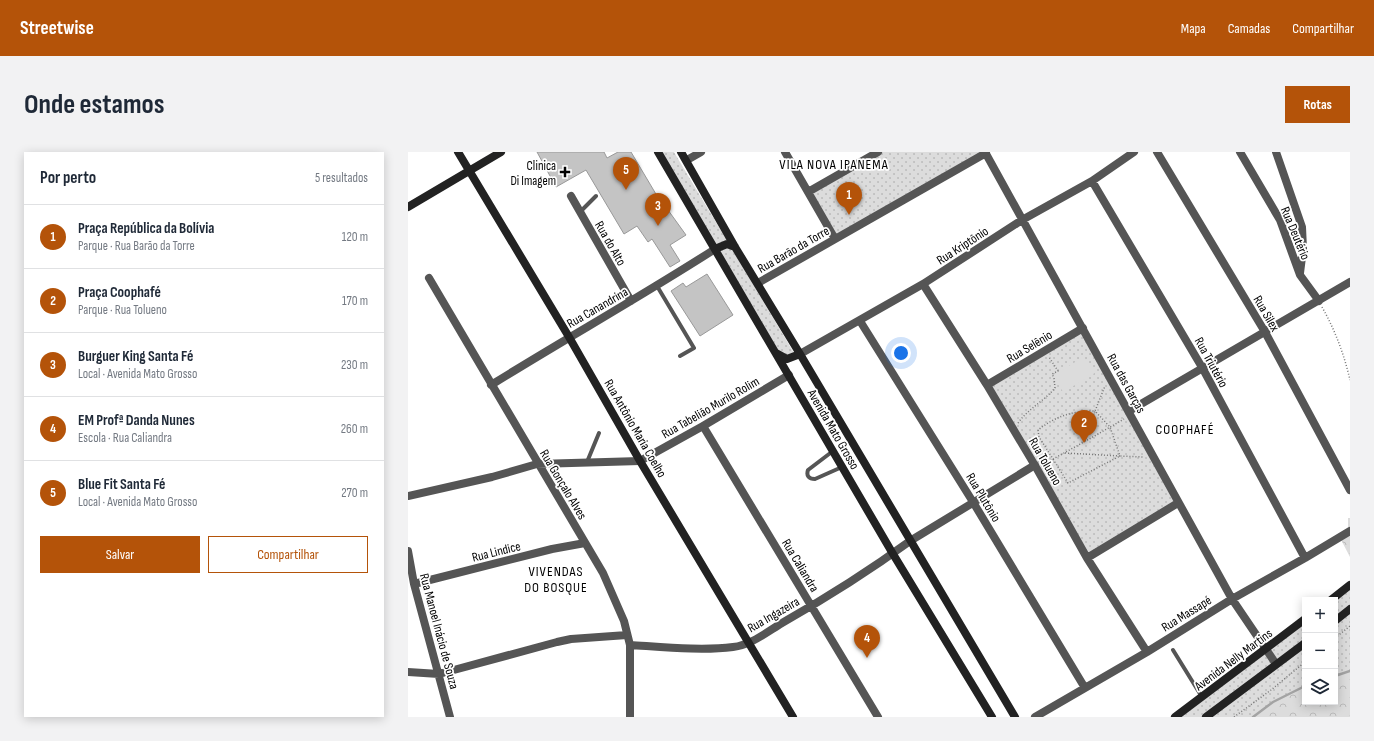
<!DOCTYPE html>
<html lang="pt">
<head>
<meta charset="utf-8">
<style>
  :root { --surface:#fff; --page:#f2f2f3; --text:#1f2937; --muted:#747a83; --line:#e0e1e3; --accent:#b45309 }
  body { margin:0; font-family:"Sofia Sans Condensed",sans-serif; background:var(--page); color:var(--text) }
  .controls { position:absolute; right:12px; bottom:12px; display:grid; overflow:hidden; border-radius:0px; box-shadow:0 2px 10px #0003 }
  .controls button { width:36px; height:36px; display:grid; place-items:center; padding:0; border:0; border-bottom:1px solid var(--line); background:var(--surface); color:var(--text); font:20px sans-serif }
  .you { position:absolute; left:493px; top:201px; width:14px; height:14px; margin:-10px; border:3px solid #fff; border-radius:50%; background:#1a73e8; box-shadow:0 0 0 6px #1a73e833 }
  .badge { display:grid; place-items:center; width:26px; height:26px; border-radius:50%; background:var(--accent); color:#fff; font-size:13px; font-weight:700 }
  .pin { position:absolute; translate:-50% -33px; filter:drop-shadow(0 1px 2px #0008) }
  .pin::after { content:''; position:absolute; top:21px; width:14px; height:12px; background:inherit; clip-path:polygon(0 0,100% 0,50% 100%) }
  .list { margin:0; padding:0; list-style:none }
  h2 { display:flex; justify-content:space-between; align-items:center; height:52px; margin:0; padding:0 16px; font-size:17px }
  h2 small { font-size:13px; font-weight:400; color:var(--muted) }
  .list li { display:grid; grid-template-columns:26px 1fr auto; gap:12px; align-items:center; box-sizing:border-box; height:64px; padding:0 16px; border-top:1px solid var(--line) }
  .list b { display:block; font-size:15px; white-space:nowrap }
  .list p { margin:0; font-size:13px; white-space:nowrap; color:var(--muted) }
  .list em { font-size:13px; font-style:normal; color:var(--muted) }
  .actions { display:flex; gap:8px; padding:12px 16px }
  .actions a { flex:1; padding:9px 0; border:1px solid var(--accent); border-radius:0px; text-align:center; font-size:14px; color:var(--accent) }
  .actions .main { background:var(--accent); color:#fff }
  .icon { flex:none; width:22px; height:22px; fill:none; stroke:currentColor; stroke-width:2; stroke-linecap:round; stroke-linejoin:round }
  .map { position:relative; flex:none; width:942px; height:565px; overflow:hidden; border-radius:0px }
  header { display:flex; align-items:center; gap:24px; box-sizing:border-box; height:56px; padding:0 20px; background:var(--accent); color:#fff }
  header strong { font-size:19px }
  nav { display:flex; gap:22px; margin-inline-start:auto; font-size:14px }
  .intro { display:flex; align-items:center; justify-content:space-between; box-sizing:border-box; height:96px; padding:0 24px }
  h1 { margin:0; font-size:28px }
  .button { padding:10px 18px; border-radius:0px; background:var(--accent); color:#fff; font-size:14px; font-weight:700 }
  main { display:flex; gap:24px; padding:0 24px }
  aside { flex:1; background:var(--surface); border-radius:0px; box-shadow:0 2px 10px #0003 }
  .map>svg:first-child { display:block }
  .grass { fill:url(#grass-dots) }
  .forest { fill:url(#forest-crowns) }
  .garden { fill:#dcdcdc }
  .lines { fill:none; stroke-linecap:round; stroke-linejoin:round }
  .stream { stroke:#a3a3a3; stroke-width:2.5 }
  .building { fill:#c4c4c4; stroke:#999 }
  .path { stroke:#777; stroke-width:1.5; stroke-dasharray:1 2; stroke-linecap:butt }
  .lane { stroke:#555; stroke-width:4 }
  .street { stroke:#555; stroke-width:8 }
  .secondary { stroke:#222; stroke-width:8 }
  .poi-dot { fill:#000; stroke:#fff; stroke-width:1.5 }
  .labels { text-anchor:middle; stroke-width:3.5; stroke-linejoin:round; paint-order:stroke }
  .poi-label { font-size:13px; fill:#000; stroke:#fff; text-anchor:end }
  .street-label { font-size:13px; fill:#000; stroke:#fff }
  .neighbourhood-label { font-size:14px; letter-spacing:1px; fill:#000; stroke:#fff }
</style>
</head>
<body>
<header>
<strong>Streetwise</strong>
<nav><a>Mapa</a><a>Camadas</a><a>Compartilhar</a></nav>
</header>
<div class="intro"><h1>Onde estamos</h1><a class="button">Rotas</a></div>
<main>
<aside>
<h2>Por perto<small>5 resultados</small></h2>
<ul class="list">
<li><span class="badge">1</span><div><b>Praça República da Bolívia</b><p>Parque · Rua Barão da Torre</p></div><em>120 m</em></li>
<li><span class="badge">2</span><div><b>Praça Coophafé</b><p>Parque · Rua Tolueno</p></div><em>170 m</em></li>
<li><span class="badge">3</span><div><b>Burguer King Santa Fé</b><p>Local · Avenida Mato Grosso</p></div><em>230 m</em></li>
<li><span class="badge">4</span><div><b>EM Profª Danda Nunes</b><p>Escola · Rua Caliandra</p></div><em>260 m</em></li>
<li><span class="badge">5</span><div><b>Blue Fit Santa Fé</b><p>Local · Avenida Mato Grosso</p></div><em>270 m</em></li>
</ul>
<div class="actions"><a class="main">Salvar</a><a>Compartilhar</a></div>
</aside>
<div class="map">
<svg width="942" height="565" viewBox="0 0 942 565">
  <defs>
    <pattern id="grass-dots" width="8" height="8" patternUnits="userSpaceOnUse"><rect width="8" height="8" fill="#dcdcdc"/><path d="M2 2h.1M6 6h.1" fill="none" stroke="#bbb" stroke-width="1.8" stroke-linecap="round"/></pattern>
    <pattern id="forest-crowns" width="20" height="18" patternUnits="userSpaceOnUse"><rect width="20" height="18" fill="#dcdcdc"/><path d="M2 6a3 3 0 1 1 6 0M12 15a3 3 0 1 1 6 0" fill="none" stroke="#bbb"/></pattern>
  </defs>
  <rect width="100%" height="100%" fill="#fff"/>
  <!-- grass -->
  <path class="grass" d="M252 0H266L389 206 378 212Z
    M470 0H577L427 87 400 40Z
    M675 176 770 351 679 406 579 233Z
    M942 436V565H773L897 470V550H927V448Z"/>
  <!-- forest -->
  <path class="forest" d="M940 366H942V405L930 382 940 376Z
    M942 519V565H845L865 550 897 534V550H927V524Z"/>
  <!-- garden -->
  <path class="garden" d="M676 205 686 222 655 240 645 223Z"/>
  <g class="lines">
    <!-- stream -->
    <path class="stream" d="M927 524 942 519
      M845 565 865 550 897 534"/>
  </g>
  <!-- building -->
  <path class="building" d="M129 0H196L199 6 210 0H223L258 59 260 58 278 83 262 93 272 109 262 115 244 87 240 90 229 74 216 82 178 18 148 35Z
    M299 122 325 163 292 184 263 139 275 131 278 135Z"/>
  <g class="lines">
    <!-- path -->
    <path class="path" d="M914 155C927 178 936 202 942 228
      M610 271C620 257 636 249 647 236L646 226 644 222 650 219 641 205
      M677 289 687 259C664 259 648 264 630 278L631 285 645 307C669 294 692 281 716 267
      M657 301 712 304 702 275 687 259 697 234
      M635 313 645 307 660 331 712 304 736 305
      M927 486 942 474
      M826 565 863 538 897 510"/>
    <!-- lane -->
    <path class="lane" d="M172 60 188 44
      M249 134 286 196 272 204
      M425 299 400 318C398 324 401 327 407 327L434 315
      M179 310 191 281
      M765 498 794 545"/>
    <!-- street -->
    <path class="street" d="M377 0 427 87
      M577 0 824 447 868 512
      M749 0 857 180 942 338
      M832 0 872 68 892 123 911 149
      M868 0 894 75 895 97 892 121
      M279 8 293 0
      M684 29 795 217 897 406
      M400 40 470 0
      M163 44 223 149
      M21 126 195 421 216 469 222 493V565
      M350 131 578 1
      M515 132 579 233 629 317 679 406 739 500
      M452 169 565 350 677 536
      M392 202 515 132 614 68 684 29 726 0
      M83 233C157 187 234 144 307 97
      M579 233 675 176
      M721 259 942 130
      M295 274 470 565
      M0 344 84 325 129 312 232 309 295 274 381 223
      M0 399 6 432 42 565
      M679 406 770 351
      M6 432 144 397 177 391
      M222 493C254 495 294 499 325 495 343 493 359 480 374 471 418 446 461 419 502 389L627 313
      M0 520 31 522 149 490 163 487 219 483
      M627 565 739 500 824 447 897 406 942 379"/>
    <!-- secondary -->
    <path class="secondary" d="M50 0 161 185 232 309 385 565
      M250 0 485 402 584 565
      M273 0 327 95 392 202 607 565
      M0 55 93 0
      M307 97 319 92 327 95
      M368 201 379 207 392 202
      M923 448 942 433
      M927 469 942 457
      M767 565 897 467
      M798 565 897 491"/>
  </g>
  <!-- markers -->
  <path class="poi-dot" d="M155 14h4v4h4v4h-4v4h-4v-4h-4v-4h4z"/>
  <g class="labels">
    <!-- poi labels -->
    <g class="poi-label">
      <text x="148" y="18">Clinica<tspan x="148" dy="15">Di Imagem</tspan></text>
    </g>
    <!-- street labels -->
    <g class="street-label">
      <text transform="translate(888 81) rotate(67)" y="5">Rua Deutério</text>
      <text transform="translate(203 91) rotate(60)" y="5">Rua do Alto</text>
      <text transform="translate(554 93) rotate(-33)" y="5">Rua Kriptônio</text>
      <text transform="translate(385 97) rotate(-30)" y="5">Rua Barão da Torre</text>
      <text transform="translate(189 155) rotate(-30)" y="5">Rua Canandrina</text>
      <text transform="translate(859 161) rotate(60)" y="5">Rua Silex</text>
      <text transform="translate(621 194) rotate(-31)" y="5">Rua Selênio</text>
      <text transform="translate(804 210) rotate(61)" y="5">Rua Triutério</text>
      <text transform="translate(719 231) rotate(61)" y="5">Rua das Garças</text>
      <text transform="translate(302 255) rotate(-30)" y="5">Rua Tabelião Murilo Rolim</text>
      <text transform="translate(228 276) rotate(60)" y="5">Rua Antônio Maria Coelho</text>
      <text transform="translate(426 277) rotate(60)" y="5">Avenida Mato Grosso</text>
      <text transform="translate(638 309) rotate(60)" y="5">Rua Tolueno</text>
      <text transform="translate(156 332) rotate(59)" y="5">Rua Gonçalo Alves</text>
      <text transform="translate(576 345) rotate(59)" y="5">Rua Plutônio</text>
      <text transform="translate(88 399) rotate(-14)" y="5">Rua Lindice</text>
      <text transform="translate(393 413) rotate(59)" y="5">Rua Caliandra</text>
      <text transform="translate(778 461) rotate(-32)" y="5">Rua Massapé</text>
      <text transform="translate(365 462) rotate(-30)" y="5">Rua Ingazeira</text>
      <text transform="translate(32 479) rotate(75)" y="5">Rua Manoel Inácio de Souza</text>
      <text transform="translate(825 507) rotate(-37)" y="5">Avenida Nelly Martins</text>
    </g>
    <!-- neighbourhood labels -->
    <g class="neighbourhood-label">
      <text x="426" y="17">VILA NOVA IPANEMA</text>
      <text x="777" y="282">COOPHAFÉ</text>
      <text x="148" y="424">VIVENDAS<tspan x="148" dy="16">DO BOSQUE</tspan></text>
    </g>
  </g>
</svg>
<div class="controls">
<button>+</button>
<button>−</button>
<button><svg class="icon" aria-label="layers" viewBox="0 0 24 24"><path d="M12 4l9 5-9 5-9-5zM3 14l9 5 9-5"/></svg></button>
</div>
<div class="you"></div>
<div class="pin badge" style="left:441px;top:63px">1</div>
<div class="pin badge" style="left:676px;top:291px">2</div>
<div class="pin badge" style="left:250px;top:74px">3</div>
<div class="pin badge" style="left:459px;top:506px">4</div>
<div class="pin badge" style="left:218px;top:38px">5</div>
</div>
</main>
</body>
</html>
